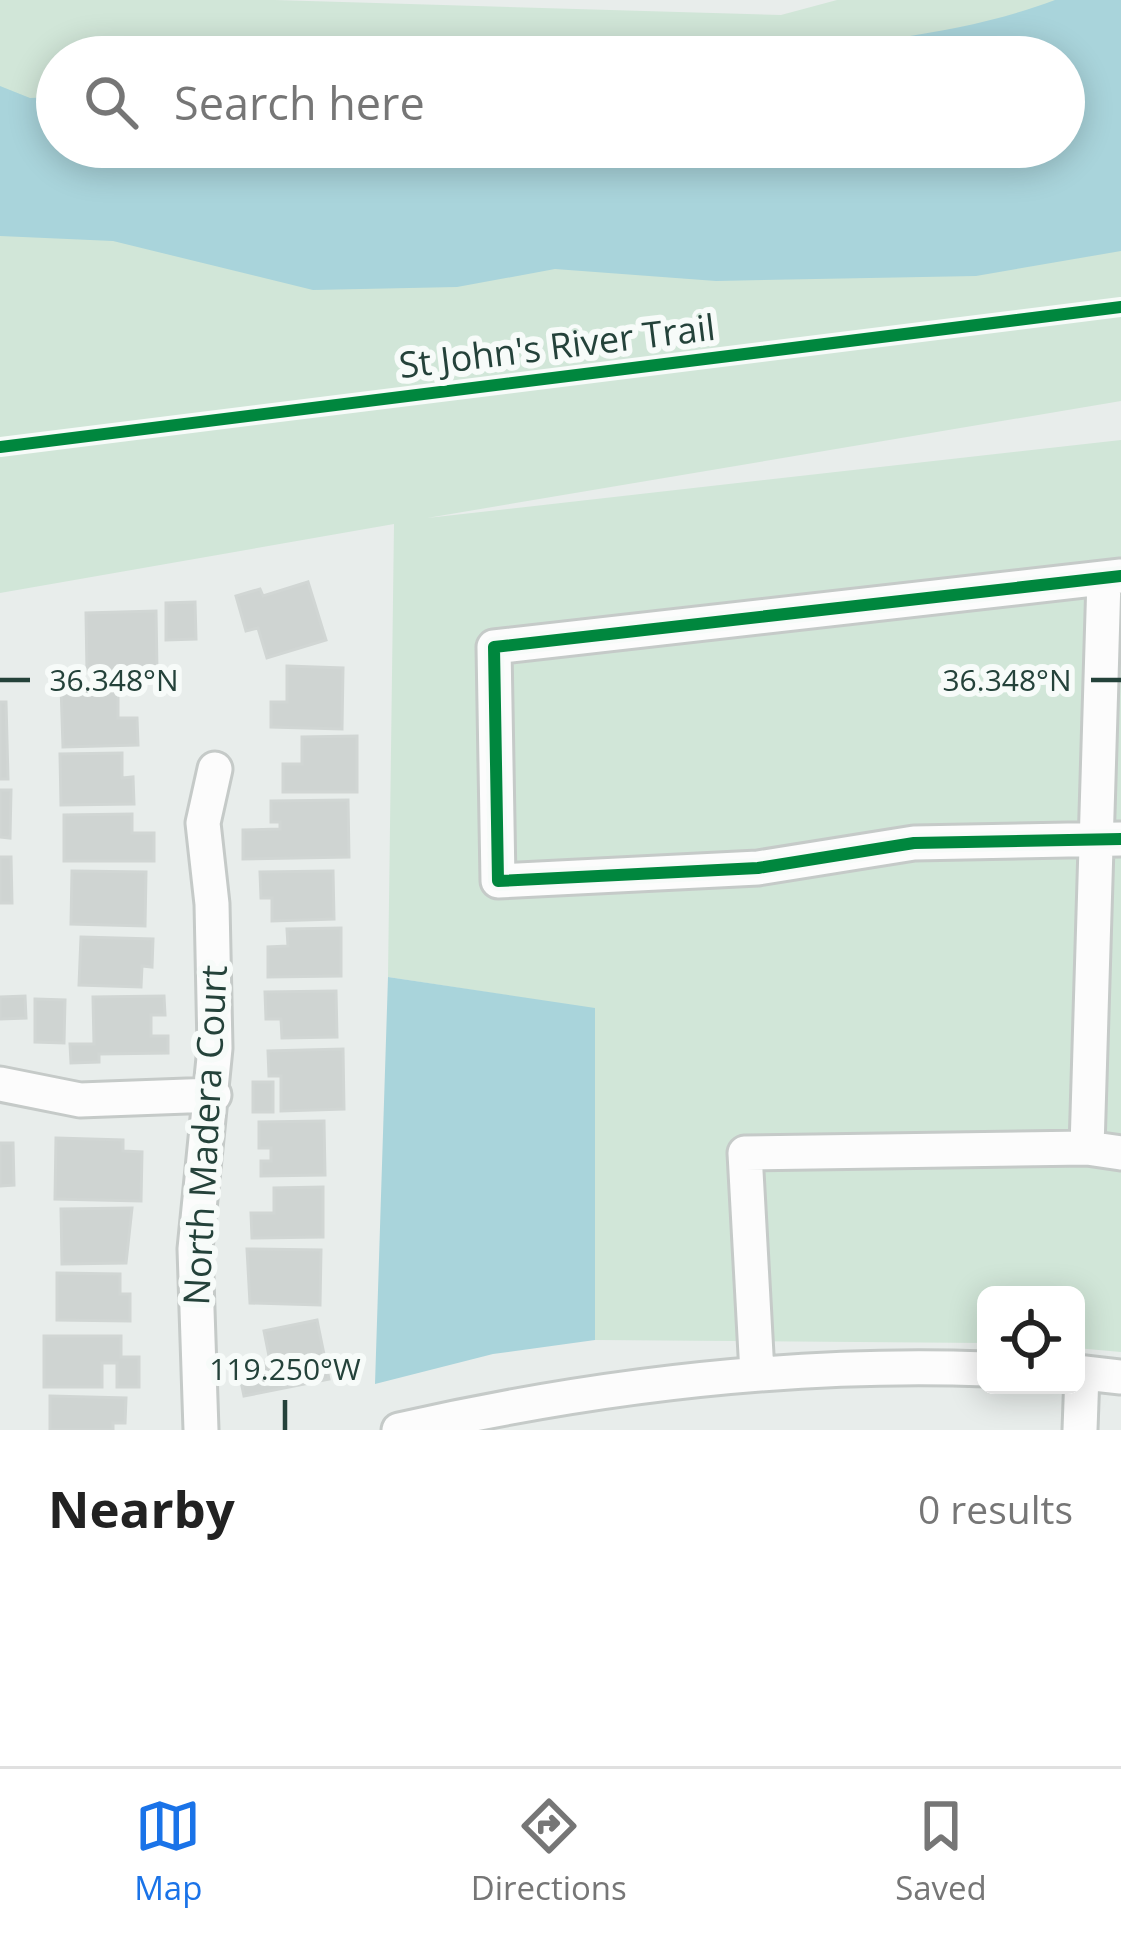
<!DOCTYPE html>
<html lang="en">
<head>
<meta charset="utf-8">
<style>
  :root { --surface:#fff; --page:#f6f6f6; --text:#222; --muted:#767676; --line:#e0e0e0; --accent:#1a73e8 }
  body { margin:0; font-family:"Open Sans",sans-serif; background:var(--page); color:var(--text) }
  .controls { position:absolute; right:36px; bottom:36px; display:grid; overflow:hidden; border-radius:18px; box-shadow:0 6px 30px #0003 }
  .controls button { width:108px; height:108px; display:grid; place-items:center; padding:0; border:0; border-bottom:3px solid var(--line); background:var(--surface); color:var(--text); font:60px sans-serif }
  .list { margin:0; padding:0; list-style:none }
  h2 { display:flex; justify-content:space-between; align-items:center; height:156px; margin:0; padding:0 48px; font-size:51px }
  h2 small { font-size:39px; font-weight:400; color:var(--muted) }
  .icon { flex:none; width:66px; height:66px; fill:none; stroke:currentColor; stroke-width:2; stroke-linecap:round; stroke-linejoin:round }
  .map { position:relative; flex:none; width:1121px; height:1430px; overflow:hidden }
  .search { position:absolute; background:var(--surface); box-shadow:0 6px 30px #0003; left:36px; right:36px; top:36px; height:132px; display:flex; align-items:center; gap:30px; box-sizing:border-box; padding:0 42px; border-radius:66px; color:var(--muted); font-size:45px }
  .sheet { height:336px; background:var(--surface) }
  nav { display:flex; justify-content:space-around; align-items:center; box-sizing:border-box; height:168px; border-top:3px solid var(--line); background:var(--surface); font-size:33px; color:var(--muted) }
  nav a { display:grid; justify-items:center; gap:6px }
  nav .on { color:var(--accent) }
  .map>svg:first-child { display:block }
  .green { fill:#d1e6d8; fill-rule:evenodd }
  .water { fill:#a9d4db }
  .building { fill:#cfd4d2; stroke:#d1d6d4; stroke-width:3 }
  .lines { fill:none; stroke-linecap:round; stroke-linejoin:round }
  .minor-casing { stroke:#c5cac8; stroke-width:39 }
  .minor { stroke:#fcfcfc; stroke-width:33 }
  .cycleway-casing { stroke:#f7fbf9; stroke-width:20 }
  .cycleway { stroke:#00873e; stroke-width:12 }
  .ticks { fill:none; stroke:#24423a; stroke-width:4.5 }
  .labels { text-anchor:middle; stroke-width:12; stroke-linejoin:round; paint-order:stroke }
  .street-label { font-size:36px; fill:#24423a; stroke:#f7fbf9 }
  .ticks-label { font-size:30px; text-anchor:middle; fill:#24423a; stroke:#f7fbf9; stroke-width:12; stroke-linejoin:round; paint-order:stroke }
</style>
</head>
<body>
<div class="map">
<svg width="1121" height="1430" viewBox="0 0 1121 1430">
  <rect width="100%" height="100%" fill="#e8edeb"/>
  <!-- green -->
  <path class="green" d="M0 0H275L781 15 837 0H1121V401L427 518 1121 440V1352L1076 1348V1295H986V1343L595 1340V1009L388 977 394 524 0 593ZM57 57H1064V147H57Z"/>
  <!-- water -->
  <path class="water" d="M1055 0H1121V251L976 276 716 281 555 269 457 287 313 290 113 241 0 236V86L30 98 57 97V147H1064V57H564C715 52 913 54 1055 0Z
    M388 977 595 1008V1340L493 1354 375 1384Z"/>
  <!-- building -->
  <path class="building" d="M308 582 326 640 267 658 258 628 246 631 236 596 260 589 263 596Z
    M195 602 196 639 166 640V603Z
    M156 611 157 670 87 671 86 613Z
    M287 666 343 668 342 729 271 727V702H287Z
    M118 685V718H137L138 745 63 747 61 686Z
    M0 702H6L8 779H0Z
    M357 736V792H283V764H302V737Z
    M122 753V778L133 777 134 804 61 805 60 754Z
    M0 790H11L10 838 0 837Z
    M348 800 349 857 243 859V830L280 829V822H271V801Z
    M132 814V833H154V861H64V815Z
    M0 857H11L12 903H0Z
    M72 871 146 872 145 926 71 924Z
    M333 871 334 919 272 921V898H261L260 872Z
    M341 928V976L268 977V947L288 946 287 929Z
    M81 937 153 939 152 967 142 966 141 987 79 985Z
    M336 991 337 1037 282 1038 281 1019H266L265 992Z
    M25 996 26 1018 0 1019V997Z
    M164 996 165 1015H151V1036H168V1053L99 1054V1062L71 1063 70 1044H94L93 997Z
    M35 999 65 1000 64 1043 35 1042Z
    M343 1049 344 1109 281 1111V1076H269L268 1051Z
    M253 1082H273V1112H253Z
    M324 1121 325 1175 261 1176V1161H271V1148H259V1122Z
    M56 1138 123 1140V1151L142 1152 141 1201 55 1199Z
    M0 1143H13L14 1185 0 1186Z
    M323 1187V1237L252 1238 251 1213H274V1188Z
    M132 1208 126 1263 62 1264 61 1209Z
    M247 1249 321 1250 320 1305 250 1303Z
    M57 1273 120 1274V1294H130V1321L57 1320Z
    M317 1320 329 1379 244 1396 238 1367 270 1361 264 1331Z
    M44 1336H121V1357H139V1387H117V1363H102V1387H44Z
    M50 1396 126 1398 125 1423H113V1430H50Z"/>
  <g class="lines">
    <defs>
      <path id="minor" d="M1121 576 494 647 498 881 758 868 914 843 1121 839
        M0 1084 80 1100 214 1095
        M1087 1148 1104 579
        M1076 1372 1121 1377
        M757 1373 745 1153 1087 1148 1121 1153
        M201 1430 195 1249 215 1048 212 904 203 823 215 769
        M399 1430C593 1386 788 1362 986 1369
        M1080 1430 1082 1373"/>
    </defs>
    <!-- minor casing -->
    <use href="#minor" class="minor-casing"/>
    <!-- minor -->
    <use href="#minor" class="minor"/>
    <defs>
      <path id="cycleway" d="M0 447 1121 307
        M1121 576 494 647 498 881 758 868 914 843 1121 839"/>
    </defs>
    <!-- cycleway casing -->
    <use href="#cycleway" class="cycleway-casing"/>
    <!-- cycleway -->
    <use href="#cycleway" class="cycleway"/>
  </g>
  <!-- ticks -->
  <path class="ticks" d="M0 680H30M1091 680H1121M285 1400V1430"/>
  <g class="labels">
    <!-- street labels -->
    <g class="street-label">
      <text transform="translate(557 346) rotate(-7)" y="13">St John's River Trail</text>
      <text transform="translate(205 1135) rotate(-87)" y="13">North Madera Court</text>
    </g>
  </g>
  <g class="ticks-label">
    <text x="114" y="691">36.348°N</text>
    <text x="1007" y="691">36.348°N</text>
    <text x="285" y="1380">119.250°W</text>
  </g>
</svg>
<div class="controls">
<button><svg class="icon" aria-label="locate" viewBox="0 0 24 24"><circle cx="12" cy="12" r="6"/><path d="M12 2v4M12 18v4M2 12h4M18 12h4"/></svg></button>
</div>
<div class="search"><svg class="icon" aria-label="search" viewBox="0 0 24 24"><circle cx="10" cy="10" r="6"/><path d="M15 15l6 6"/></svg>Search here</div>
</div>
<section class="sheet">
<h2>Nearby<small>0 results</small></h2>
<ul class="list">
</ul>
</section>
<nav>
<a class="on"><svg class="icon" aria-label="map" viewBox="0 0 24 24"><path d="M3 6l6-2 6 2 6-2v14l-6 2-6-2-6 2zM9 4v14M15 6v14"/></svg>Map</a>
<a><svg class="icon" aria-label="directions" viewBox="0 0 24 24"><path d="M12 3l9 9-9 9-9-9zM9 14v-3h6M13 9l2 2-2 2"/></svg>Directions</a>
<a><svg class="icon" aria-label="saved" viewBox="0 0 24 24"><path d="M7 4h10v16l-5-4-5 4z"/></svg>Saved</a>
</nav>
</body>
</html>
